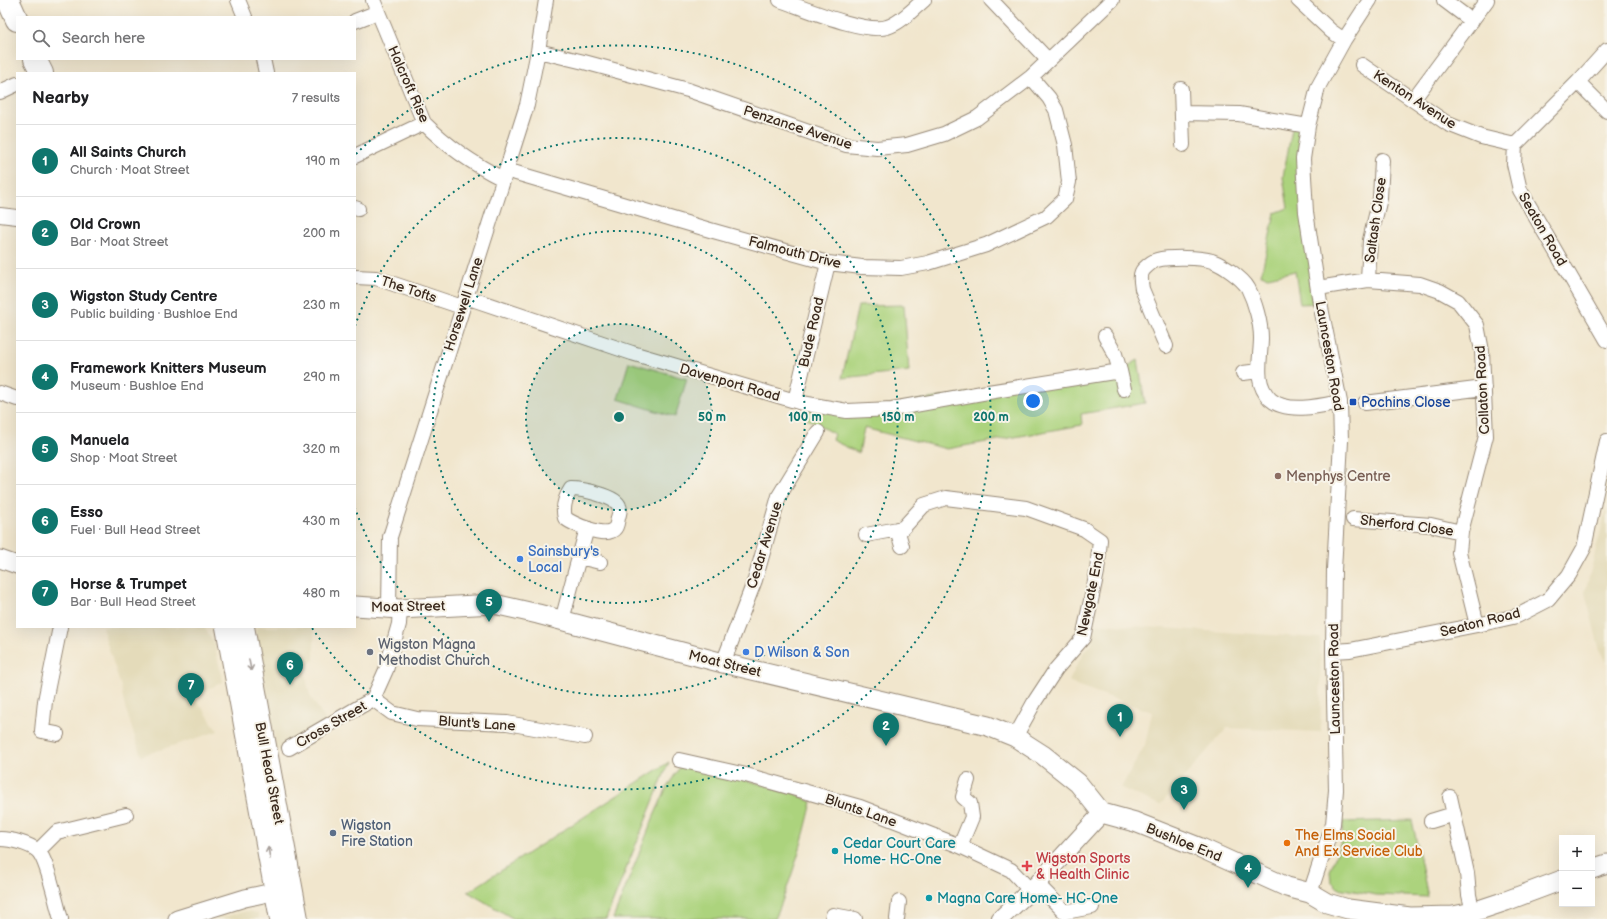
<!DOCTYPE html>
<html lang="en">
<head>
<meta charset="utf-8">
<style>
  :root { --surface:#fff; --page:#f2f2f2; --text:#202124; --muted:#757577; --line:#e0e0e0; --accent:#0f766e }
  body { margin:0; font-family:"Balsamiq Sans",sans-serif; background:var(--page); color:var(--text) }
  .controls { position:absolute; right:12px; bottom:12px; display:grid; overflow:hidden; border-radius:0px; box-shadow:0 4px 16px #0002 }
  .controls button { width:36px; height:36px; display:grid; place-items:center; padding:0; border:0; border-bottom:1px solid var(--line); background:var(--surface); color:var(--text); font:20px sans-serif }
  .you { position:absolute; left:1033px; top:401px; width:14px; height:14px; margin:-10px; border:3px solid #fff; border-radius:50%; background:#1a73e8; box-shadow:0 0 0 6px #1a73e833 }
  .badge { display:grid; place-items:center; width:26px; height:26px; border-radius:50%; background:var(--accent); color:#fff; font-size:13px; font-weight:700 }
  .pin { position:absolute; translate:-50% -33px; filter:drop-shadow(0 1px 2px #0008) }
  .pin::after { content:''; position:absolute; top:21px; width:14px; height:12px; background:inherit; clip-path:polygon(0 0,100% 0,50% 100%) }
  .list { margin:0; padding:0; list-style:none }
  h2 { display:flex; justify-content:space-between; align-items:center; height:52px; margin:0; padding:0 16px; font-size:17px }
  h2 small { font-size:13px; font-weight:400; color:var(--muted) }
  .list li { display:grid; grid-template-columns:26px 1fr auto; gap:12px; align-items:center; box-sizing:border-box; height:72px; padding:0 16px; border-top:1px solid var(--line) }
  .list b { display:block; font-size:15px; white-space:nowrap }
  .list p { margin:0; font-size:13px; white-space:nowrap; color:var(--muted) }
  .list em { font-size:13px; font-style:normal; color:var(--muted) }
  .icon { flex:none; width:22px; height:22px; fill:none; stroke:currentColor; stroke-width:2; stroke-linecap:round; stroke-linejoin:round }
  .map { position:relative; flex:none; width:1607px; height:919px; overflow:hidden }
  .search { position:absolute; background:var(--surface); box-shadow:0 4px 16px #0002; left:16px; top:16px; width:340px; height:44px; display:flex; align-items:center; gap:10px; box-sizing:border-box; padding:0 14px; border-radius:0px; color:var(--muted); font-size:15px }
  .panel { position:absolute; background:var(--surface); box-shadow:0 4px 16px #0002; left:16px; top:72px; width:340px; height:556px; border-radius:0px }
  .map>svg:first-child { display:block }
  .built { fill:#e4dbba }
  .green { fill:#acd37d; stroke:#747e4e }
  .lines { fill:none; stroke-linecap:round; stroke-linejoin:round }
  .minor-casing { stroke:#968876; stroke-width:16 }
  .tertiary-casing { stroke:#968876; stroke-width:19 }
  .secondary-casing { stroke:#968876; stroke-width:21 }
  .primary-casing { stroke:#968876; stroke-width:24 }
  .minor { stroke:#fff; stroke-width:14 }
  .tertiary { stroke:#fff; stroke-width:17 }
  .secondary { stroke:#fff; stroke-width:19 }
  .primary { stroke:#fff; stroke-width:22 }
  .oneway { stroke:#a79f9a }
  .ring { fill:none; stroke:#0f766e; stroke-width:2; stroke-dasharray:2 4 }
  .transit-dot { fill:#1a4fb4; stroke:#f7f3e8; stroke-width:1.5 }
  .education-dot { fill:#8d6e63; stroke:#f7f3e8; stroke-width:1.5 }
  .shop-dot { fill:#3f7fe0; stroke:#f7f3e8; stroke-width:1.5 }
  .worship-dot { fill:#6b7280; stroke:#f7f3e8; stroke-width:1.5 }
  .service-dot { fill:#5c6f8a; stroke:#f7f3e8; stroke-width:1.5 }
  .food-dot { fill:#e8710a; stroke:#f7f3e8; stroke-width:1.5 }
  .culture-dot { fill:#0f9aa8; stroke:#f7f3e8; stroke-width:1.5 }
  .health-dot { fill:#e0444e; stroke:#f7f3e8; stroke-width:1.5 }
  .labels { text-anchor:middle; stroke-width:4; stroke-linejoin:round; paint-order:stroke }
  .street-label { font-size:14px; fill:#3b2a1e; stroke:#f7f3e8 }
  .transit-label { font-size:14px; fill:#164399; stroke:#f7f3e8; text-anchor:start }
  .education-label { font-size:14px; fill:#785e54; stroke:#f7f3e8; text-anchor:start }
  .shop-label { font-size:14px; fill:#366cbe; stroke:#f7f3e8; text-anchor:start }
  .worship-label { font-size:14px; fill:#5b616d; stroke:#f7f3e8; text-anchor:start }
  .service-label { font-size:14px; fill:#4e5e75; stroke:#f7f3e8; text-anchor:start }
  .food-label { font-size:14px; fill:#c56008; stroke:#f7f3e8; text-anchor:start }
  .culture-label { font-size:14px; fill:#0d838f; stroke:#f7f3e8; text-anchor:start }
  .health-label { font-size:14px; fill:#be3a42; stroke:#f7f3e8; text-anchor:start }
  .centre { fill:#0f766e; stroke:#f7f3e8; stroke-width:2 }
  .ring-label { font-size:12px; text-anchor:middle; font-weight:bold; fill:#0f766e; stroke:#f7f3e8; stroke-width:4; stroke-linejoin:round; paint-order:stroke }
</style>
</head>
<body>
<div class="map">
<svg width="1607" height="919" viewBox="0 0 1607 919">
  <rect width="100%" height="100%" fill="#f7f3e8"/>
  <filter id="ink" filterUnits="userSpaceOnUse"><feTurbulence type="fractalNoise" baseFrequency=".025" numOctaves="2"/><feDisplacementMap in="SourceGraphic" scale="8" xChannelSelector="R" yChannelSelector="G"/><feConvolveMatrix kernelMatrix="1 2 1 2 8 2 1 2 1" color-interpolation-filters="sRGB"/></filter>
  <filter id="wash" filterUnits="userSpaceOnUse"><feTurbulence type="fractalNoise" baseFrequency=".012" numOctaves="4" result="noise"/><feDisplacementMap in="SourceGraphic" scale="16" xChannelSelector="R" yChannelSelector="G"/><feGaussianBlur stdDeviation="0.9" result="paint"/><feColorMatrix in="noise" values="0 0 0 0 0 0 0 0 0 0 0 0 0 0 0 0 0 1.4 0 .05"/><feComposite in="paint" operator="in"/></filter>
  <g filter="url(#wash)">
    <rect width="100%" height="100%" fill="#f1e6cd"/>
    <!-- built -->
    <path class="built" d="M1607 506V664L1600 651 1585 593Z
      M1097 624 1320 638 1321 732 1227 728 1160 805 1121 788 1145 745 1152 712 1076 685 1069 681 1083 653 1092 643 1093 634Z
      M102 627H204L214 642 223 682 194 696 218 731 141 756 124 704 121 687Z
      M261 627H314V660L304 668 310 696 326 721 277 752 255 629Z
      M247 911 258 913 259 919H215Z"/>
    <!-- green -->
    <path class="green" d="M1293 124 1308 126 1303 159 1320 303 1300 304 1295 271 1268 277 1261 275 1275 213 1288 208 1283 177Z
      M904 305 909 371 842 378 858 306Z
      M1138 360 1145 403 1081 414 1082 425 947 449 864 428 859 453 832 440 834 434 807 419 810 405 847 411 1120 371Z
      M629 362 687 379 675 417 618 399Z
      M669 762 606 919H514L468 892Z
      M682 763 794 793 812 802C803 841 791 881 775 919H613L654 816 666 789Z
      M1412 820 1428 897 1376 895 1338 888 1331 881 1330 871 1342 839 1343 822Z"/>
  </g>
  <g filter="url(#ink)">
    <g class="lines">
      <defs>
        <path id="minor" d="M238 0 245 17
          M373 0 424 123C447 146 475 165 503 179
          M780 0C804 8 865 34 887 27 901 23 913 9 924 0
          M991 0 1048 60
          M1298 0 1331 31 1344 40
          M1444 0 1472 21
          M355 21 378 12
          M1607 50 1578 82 1515 145 1514 164 1520 190 1607 340
          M538 51 584 62 688 90 846 145 877 148 907 145 944 134 977 118 1031 77 1112 0
          M263 59 266 73
          M1362 65 1448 124 1481 137 1515 145
          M1578 82 1607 111
          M1181 89 1183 145
          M0 92 17 84
          M1413 100 1487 0
          M1183 113 1239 114 1308 126
          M355 156 424 123
          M506 170 710 230 828 263 862 267 901 268 928 263 986 245 1047 216 1065 199 1069 182 1065 145 1056 110 1049 98 1031 77
          M355 208 358 209
          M0 215 17 217
          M355 277 376 278 462 307
          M1368 280 1370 240 1380 198 1382 160
          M1318 288 1368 280 1420 284 1440 291 1458 301 1477 325 1482 351 1486 436 1461 532 1459 552 1477 625
          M466 297 632 353 802 403 847 411 892 409 982 393 1120 371 1115 354 1105 336
          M1166 346 1142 289C1141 282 1139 274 1144 269 1147 266 1153 261 1157 260 1169 257 1200 257 1212 261 1223 265 1242 278 1248 288 1255 302 1261 323 1261 338 1261 359 1253 382 1270 399 1286 414 1321 406 1340 402
          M1120 371 1124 389
          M1243 373 1259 371
          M0 393 17 399
          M795 401 828 263
          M1365 403 1484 388
          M571 489C581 489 616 496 619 506 621 510 619 514 618 518 617 523 617 529 611 531 601 536 573 524 565 518 562 507 565 498 571 489Z
          M1353 519 1431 525 1461 532
          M897 529 902 546
          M866 535 903 528 924 505 946 498 1026 508 1084 529 1100 540 1097 572 1083 638 1056 669 1035 701 1015 737
          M579 557 600 562
          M389 609 390 537 527 105 538 51 546 0
          M562 620 587 528
          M1333 651 1350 650 1477 625 1517 616 1548 600 1569 575 1584 548 1607 441
          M723 663 755 580 779 496 818 432
          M373 699 392 713 417 719 507 723 585 737
          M57 734 42 731 45 701 60 627
          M289 748 373 699 386 670 399 624 400 609
          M679 760 746 775 860 807 960 846 1011 870 1030 890
          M1450 797 1467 873 1469 895 1473 912
          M1431 821 1454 814
          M0 839C11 839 30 844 38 851 48 861 56 904 61 919
          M960 846 972 817 970 803 963 797 968 780
          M38 851 57 832 126 815
          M1037 884 1065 912 1092 907
          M1310 893 1333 824 1336 790 1333 651 1334 570 1341 441 1340 402 1320 303 1306 212 1303 159 1308 126 1318 87 1344 40 1370 0
          M832 919 833 915 855 919
          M897 919 899 902"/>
        <path id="tertiary" d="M0 559 17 565
          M177 919 245 898 286 889
          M1000 919 1037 884 1102 813"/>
        <path id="secondary" d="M355 606 400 609 494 604 538 614 723 663 988 726 1015 737 1043 755 1078 783 1102 813 1135 822 1201 848 1287 887 1310 893 1327 903 1348 909 1410 917 1453 916 1473 912 1506 901 1562 880
          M1592 869 1607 864"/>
        <path id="primary" d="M8 0 17 20
          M35 59 42 73
          M227 627 281 919
          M243 627 297 919"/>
      </defs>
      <!-- minor casing -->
      <use href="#minor" class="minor-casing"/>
      <!-- tertiary casing -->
      <use href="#tertiary" class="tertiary-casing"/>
      <!-- secondary casing -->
      <use href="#secondary" class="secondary-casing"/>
      <!-- primary casing -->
      <use href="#primary" class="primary-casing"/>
      <!-- minor -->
      <use href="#minor" class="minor"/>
      <!-- tertiary -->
      <use href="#tertiary" class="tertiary"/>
      <!-- secondary -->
      <use href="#secondary" class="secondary"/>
      <!-- primary -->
      <use href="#primary" class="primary"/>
    </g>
    <!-- one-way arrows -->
    <defs><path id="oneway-shaft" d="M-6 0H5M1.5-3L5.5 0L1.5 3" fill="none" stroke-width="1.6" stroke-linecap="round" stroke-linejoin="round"/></defs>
    <g class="oneway">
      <use href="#oneway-shaft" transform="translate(250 665) rotate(79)"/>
      <use href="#oneway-shaft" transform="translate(269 853) rotate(-100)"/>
    </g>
  </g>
  <!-- distance rings -->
  <circle cx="619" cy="417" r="93" fill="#0f766e" fill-opacity=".12"/>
  <g class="ring">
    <circle cx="619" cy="417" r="93"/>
    <circle cx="619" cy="417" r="186"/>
    <path d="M355 326A279 279 0 1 1 355 508"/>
    <path d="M356 154A372 372 0 1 1 312 628"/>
  </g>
  <!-- markers -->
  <rect class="transit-dot" x="1349" y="398" width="8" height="8" rx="2"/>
  <circle class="education-dot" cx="1278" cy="476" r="4"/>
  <g class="shop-dot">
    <circle cx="520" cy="559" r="4"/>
    <circle cx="746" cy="652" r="4"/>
  </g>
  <circle class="worship-dot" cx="370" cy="652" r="4"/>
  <circle class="service-dot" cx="333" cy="833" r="4"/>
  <circle class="food-dot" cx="1287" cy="843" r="4"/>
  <g class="culture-dot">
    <circle cx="835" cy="851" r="4"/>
    <circle cx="929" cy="898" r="4"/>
  </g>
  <path class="health-dot" d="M1025 860h4v4h4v4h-4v4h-4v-4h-4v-4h4z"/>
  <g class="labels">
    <!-- street labels -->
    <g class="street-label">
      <text transform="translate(409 84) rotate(66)" y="5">Halcroft Rise</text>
      <text transform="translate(1415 99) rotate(33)" y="5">Kenton Avenue</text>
      <text transform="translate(798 127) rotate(18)" y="5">Penzance Avenue</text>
      <text transform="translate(1375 220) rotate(-82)" y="5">Saltash Close</text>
      <text transform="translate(1543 229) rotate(60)" y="5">Seaton Road</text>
      <text transform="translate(795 252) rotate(14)" y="5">Falmouth Drive</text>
      <text transform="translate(409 289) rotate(18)" y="5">The Tofts</text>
      <text transform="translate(463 304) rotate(-72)" y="5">Horsewell Lane</text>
      <text transform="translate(811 332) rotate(-77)" y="5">Bude Road</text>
      <text transform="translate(1330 356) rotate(80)" y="5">Launceston Road</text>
      <text transform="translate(730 382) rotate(16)" y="5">Davenport Road</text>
      <text transform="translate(1482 390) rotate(-93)" y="5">Collaton Road</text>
      <text transform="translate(1407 525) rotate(7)" y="5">Sherford Close</text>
      <text transform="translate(764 545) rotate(-73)" y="5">Cedar Avenue</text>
      <text transform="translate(1090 594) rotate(-78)" y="5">Newgate End</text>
      <text transform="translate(408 606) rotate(-1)" y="5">Moat Street</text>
      <text transform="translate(1480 622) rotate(-14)" y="5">Seaton Road</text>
      <text transform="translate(725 663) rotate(14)" y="5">Moat Street</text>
      <text transform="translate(1334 679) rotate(-91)" y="5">Launceston Road</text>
      <text transform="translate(477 723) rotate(4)" y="5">Blunt's Lane</text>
      <text transform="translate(331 724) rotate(-30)" y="5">Cross Street</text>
      <text transform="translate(270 773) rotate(79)" y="5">Bull Head Street</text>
      <text transform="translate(861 810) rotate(19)" y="5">Blunts Lane</text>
      <text transform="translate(1184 842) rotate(22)" y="5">Bushloe End</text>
    </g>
    <!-- transit labels -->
    <g class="transit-label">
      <text x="1361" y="407">Pochins Close</text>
    </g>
    <!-- education labels -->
    <g class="education-label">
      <text x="1286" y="481">Menphys Centre</text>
    </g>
    <!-- shop labels -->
    <g class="shop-label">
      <text x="528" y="556">Sainsbury's<tspan x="528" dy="16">Local</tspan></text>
      <text x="754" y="657">D Wilson &amp; Son</text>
    </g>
    <!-- worship labels -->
    <g class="worship-label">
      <text x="378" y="649">Wigston Magna<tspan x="378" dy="16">Methodist Church</tspan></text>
    </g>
    <!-- service labels -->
    <g class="service-label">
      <text x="341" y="830">Wigston<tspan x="341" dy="16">Fire Station</tspan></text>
    </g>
    <!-- food labels -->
    <g class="food-label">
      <text x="1295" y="840">The Elms Social<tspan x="1295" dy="16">And Ex Service Club</tspan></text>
    </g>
    <!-- culture labels -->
    <g class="culture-label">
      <text x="843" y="848">Cedar Court Care<tspan x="843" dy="16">Home- HC-One</tspan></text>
      <text x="937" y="903">Magna Care Home- HC-One</text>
    </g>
    <!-- health labels -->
    <g class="health-label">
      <text x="1036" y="863">Wigston Sports<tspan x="1036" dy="16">&amp; Health Clinic</tspan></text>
    </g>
  </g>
  <circle cx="619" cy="417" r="6" class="centre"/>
  <g class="ring-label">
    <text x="712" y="421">50 m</text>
    <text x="805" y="421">100 m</text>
    <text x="898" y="421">150 m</text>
    <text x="991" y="421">200 m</text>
  </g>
</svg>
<div class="controls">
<button>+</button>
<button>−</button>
</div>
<div class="you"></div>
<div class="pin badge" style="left:1120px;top:737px">1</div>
<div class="pin badge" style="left:886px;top:746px">2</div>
<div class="pin badge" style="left:1184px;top:810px">3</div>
<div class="pin badge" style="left:1248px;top:888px">4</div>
<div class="pin badge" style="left:489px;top:622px">5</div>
<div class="pin badge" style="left:290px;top:685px">6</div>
<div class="pin badge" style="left:191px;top:706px">7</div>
<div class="search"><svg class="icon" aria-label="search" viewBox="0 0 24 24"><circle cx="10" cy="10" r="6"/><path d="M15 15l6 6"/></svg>Search here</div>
<section class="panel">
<h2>Nearby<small>7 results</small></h2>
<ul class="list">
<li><span class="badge">1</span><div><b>All Saints Church</b><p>Church · Moat Street</p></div><em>190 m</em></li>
<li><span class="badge">2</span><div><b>Old Crown</b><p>Bar · Moat Street</p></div><em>200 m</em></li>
<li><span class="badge">3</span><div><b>Wigston Study Centre</b><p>Public building · Bushloe End</p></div><em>230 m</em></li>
<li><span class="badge">4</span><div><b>Framework Knitters Museum</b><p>Museum · Bushloe End</p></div><em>290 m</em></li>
<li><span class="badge">5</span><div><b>Manuela</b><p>Shop · Moat Street</p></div><em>320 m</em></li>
<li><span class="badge">6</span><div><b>Esso</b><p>Fuel · Bull Head Street</p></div><em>430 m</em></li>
<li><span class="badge">7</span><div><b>Horse &amp; Trumpet</b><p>Bar · Bull Head Street</p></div><em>480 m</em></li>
</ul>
</section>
</div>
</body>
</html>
